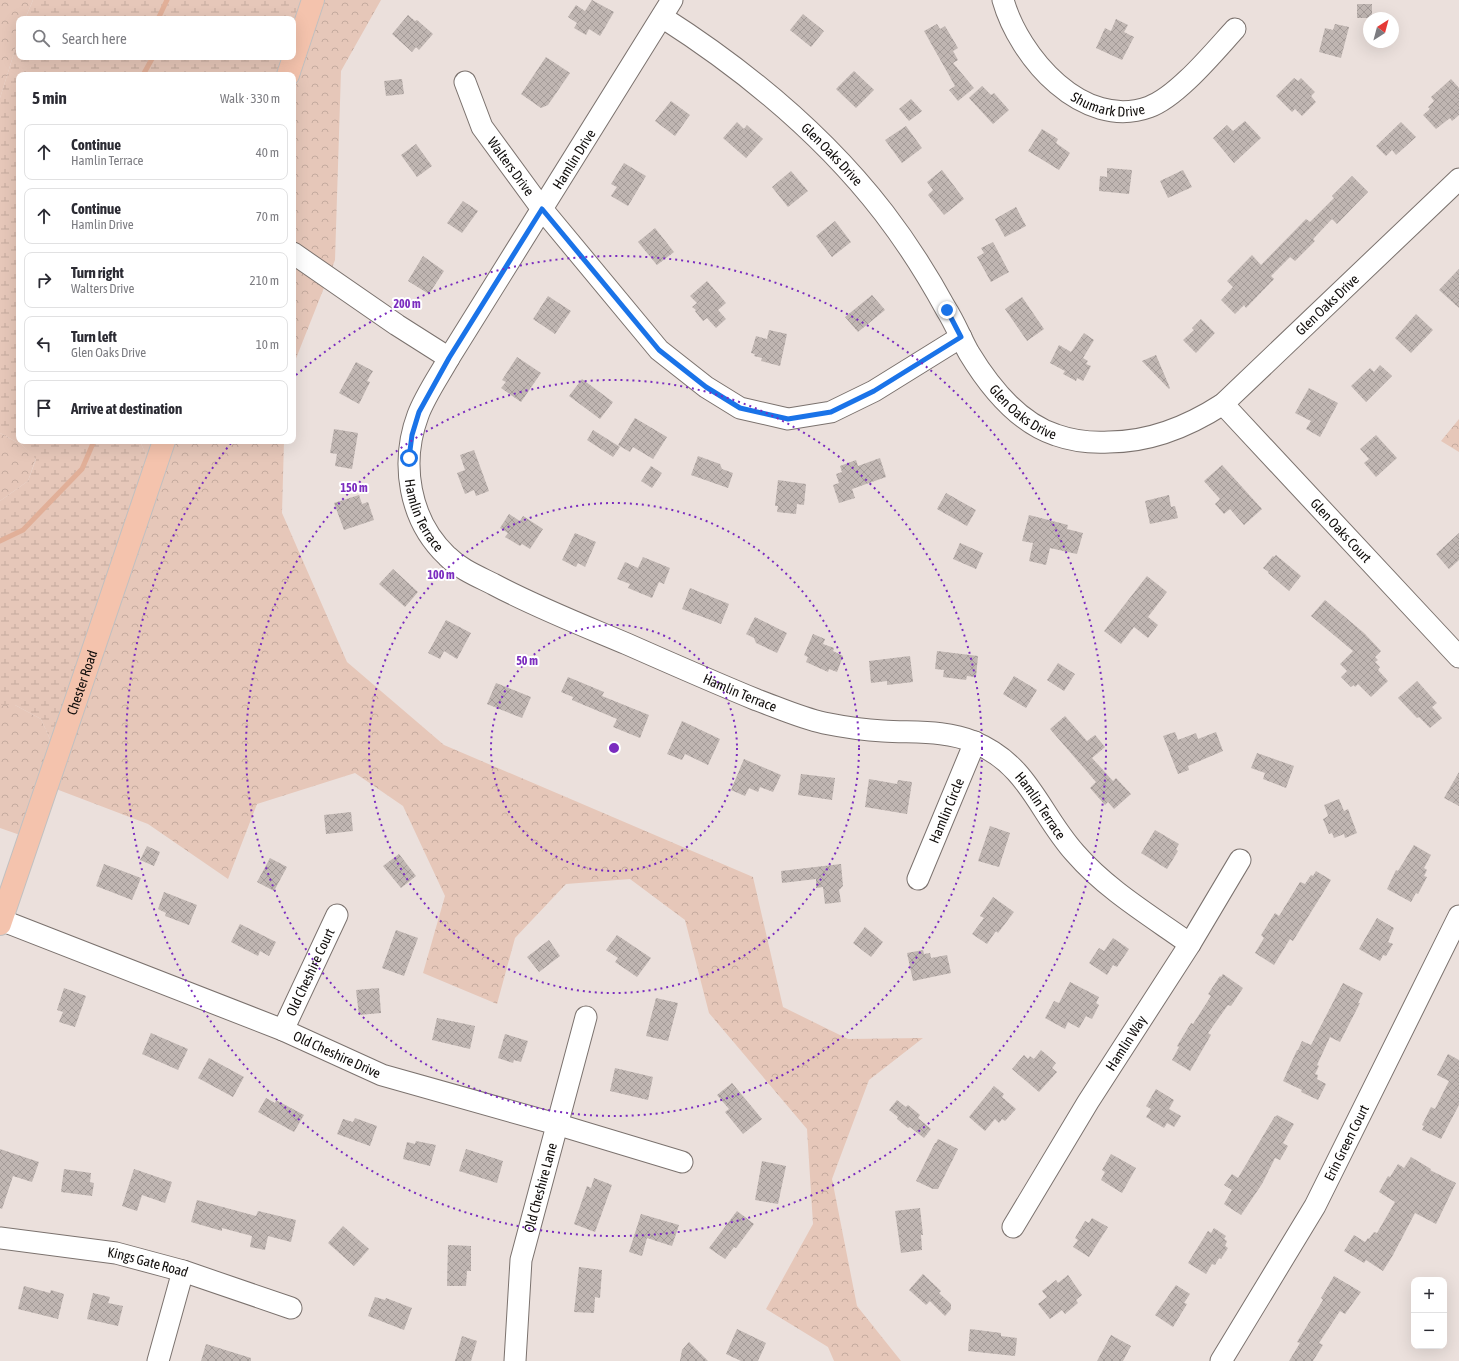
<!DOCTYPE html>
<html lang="en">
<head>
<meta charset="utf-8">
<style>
  :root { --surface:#fff; --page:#f7f7f7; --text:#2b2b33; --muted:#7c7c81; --line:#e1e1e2 }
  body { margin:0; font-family:"Asap Condensed",sans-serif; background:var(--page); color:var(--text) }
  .controls { position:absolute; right:12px; bottom:12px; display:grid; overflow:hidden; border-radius:8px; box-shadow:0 4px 16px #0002 }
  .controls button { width:36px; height:36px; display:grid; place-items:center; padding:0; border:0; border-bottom:1px solid var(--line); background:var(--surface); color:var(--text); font:20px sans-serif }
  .compass { position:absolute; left:1363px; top:12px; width:36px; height:36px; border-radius:50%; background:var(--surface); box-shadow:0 4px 16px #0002; rotate:36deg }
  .stop { position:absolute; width:12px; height:12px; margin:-9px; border:3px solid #1a73e8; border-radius:50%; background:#fff }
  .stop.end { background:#1a73e8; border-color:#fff; box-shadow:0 1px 4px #0008 }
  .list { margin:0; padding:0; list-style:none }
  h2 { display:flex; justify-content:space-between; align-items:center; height:52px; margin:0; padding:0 16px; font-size:17px }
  h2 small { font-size:13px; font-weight:400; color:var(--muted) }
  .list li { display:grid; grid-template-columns:26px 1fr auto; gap:12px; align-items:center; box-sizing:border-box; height:56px; margin:0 8px 8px; padding:0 8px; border:1px solid var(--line); border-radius:8px }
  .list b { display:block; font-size:15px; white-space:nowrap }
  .list p { margin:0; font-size:13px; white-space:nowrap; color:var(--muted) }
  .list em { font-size:13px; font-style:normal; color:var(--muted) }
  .icon { flex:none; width:22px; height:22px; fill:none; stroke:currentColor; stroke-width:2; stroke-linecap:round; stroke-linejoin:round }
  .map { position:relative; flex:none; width:1459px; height:1361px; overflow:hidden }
  .search { position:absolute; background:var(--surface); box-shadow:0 4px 16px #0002; left:16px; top:16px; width:280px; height:44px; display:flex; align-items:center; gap:10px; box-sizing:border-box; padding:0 14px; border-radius:8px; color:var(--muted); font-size:15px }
  .panel { position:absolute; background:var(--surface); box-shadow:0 4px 16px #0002; left:16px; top:72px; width:280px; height:372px; border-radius:8px }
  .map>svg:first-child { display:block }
  .grass { fill:#e6c7b9 }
  .forest { fill:url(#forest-crowns) }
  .wetland { fill:url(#wetland-marsh) }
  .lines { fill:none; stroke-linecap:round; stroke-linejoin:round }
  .stream { stroke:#e1af98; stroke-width:5 }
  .building { fill:url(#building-cross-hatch) }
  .minor-casing { stroke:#7b726e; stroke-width:23 }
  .major-casing { stroke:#c1c0c0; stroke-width:24 }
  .minor { stroke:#fff; stroke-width:21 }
  .major { stroke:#f4c3ad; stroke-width:22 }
  .route { stroke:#1a73e8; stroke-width:5 }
  .ring { fill:none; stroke:#7b2cbf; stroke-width:2; stroke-dasharray:2 4 }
  .labels { text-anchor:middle; stroke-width:4; stroke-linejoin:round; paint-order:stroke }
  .street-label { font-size:14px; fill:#100d0b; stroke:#fff }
  .centre { fill:#7b2cbf; stroke:#fff; stroke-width:2 }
  .ring-label { font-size:12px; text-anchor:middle; font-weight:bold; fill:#7b2cbf; stroke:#fff; stroke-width:4; stroke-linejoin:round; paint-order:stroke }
</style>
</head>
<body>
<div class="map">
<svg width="1459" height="1361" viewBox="0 0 1459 1361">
  <defs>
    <pattern id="forest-crowns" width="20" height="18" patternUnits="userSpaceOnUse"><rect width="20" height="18" fill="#e6c7b9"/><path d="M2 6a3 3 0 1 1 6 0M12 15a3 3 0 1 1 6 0" fill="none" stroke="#c4aa9e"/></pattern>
    <pattern id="wetland-marsh" width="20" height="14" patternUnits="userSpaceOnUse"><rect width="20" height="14" fill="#e6c7b9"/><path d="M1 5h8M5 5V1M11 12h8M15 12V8" fill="none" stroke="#c4aa9e"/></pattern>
    <pattern id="building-cross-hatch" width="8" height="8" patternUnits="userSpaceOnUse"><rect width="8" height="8" fill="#c0b6b2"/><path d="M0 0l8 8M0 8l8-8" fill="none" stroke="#a49b98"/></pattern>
  </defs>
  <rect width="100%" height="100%" fill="#ebe0dc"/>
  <!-- grass -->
  <path class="grass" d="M140 441H153L147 458Z"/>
  <!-- forest -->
  <path class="forest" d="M0 0H33L25 19H19V37L0 98Z
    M323 0H381L341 71 335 260 293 366V91Z
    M1459 419V452L1441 441Z
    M0 433 22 445 36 458 28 481 0 501Z
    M173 441H284L282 513 347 662 444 745 753 877 783 1007 848 1039 923 1038 869 1080 832 1179 857 1306 901 1361H834L828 1347 766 1309 813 1224 807 1129 709 1013 685 920 630 879 566 884 515 938 497 1004 423 973 445 896 403 806 355 773 257 804 228 879 148 824 56 789Z
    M0 705H15L41 719 53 746 20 835 0 828Z"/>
  <!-- wetland -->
  <path class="wetland" d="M33 0H303L293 29V19H25Z
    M19 37V57H283L277 75H19V441H140L147 458 53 746 41 719 15 705H0V501L28 481 36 459 22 445 0 433V98Z"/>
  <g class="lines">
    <!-- stream -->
    <path class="stream" d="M158 19 167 0
      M143 75 153 57
      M0 541 23 530 82 469 94 441"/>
  </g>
  <!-- building -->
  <path class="building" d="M592 0 614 12 600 36 589 29 586 35 574 28 577 23 568 17 576 5 585 11Z
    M1357 4H1372V18H1357Z
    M803 14 824 31 811 47 790 30Z
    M408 15 415 21 417 20 433 34 419 50 416 47 412 52 392 34Z
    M1116 19 1128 25 1124 32 1134 37 1122 60 1096 48 1105 28 1111 31Z
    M937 24 940 29 945 26 958 48 953 51 958 60 953 63 974 88 958 101 949 90 955 86 924 31Z
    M1335 24 1349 27 1341 58 1319 52 1325 28 1333 30Z
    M546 57 570 73 548 105 541 108 521 94Z
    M854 71 874 90 856 108 836 89Z
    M1294 78 1298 81 1301 78 1315 92 1311 96 1316 102 1302 116 1295 109 1292 112 1276 96Z
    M402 79 404 94 386 96 384 81Z
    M1451 79 1459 88V115L1452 121 1450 118 1436 129 1423 115 1430 109 1428 107 1434 101 1431 97Z
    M982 86 991 95 994 93 1009 110 993 124 969 98Z
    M911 99 922 111 909 121 899 109Z
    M671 101 690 115 675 136 655 121Z
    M1245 121 1261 138 1234 163 1213 138 1227 125 1233 131Z
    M737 122 744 129 747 125 763 139 746 158 723 138Z
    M1401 122 1416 137 1396 155 1392 150 1386 156 1376 146Z
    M906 126 922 148 902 163 885 140Z
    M1042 129 1058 139 1056 143 1070 153 1059 170 1028 151Z
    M416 144 432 166 417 177 401 155Z
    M624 163 646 176 628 206 611 196 617 187 611 184Z
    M1107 168 1132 170 1129 194 1099 191 1100 176 1107 177Z
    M942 170 964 199 944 215 928 195 933 190 927 182Z
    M1183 170 1192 187 1168 198 1160 181Z
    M791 171 808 191 788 207 772 187Z
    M1352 176 1368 192 1337 224 1332 219 1313 239 1315 241 1295 261 1290 257 1271 276 1274 279 1246 308 1244 305 1235 314 1221 300 1233 287 1227 281 1252 255 1261 265 1306 219 1310 222 1334 198 1332 196Z
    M463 201 478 211 462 233 447 223Z
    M1016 207 1026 226 1005 237 995 219Z
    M835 221 851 242 832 257 816 236Z
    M655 228 674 252 657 265 638 242Z
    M993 242 1009 272 991 282 977 257 984 253 981 248Z
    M423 256 444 271 429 294 408 281Z
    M1459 269V308L1439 290Z
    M707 281 726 303 718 310 726 319 716 328 707 318 703 321 695 311 696 310 692 307 697 303 690 296Z
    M872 295 885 310 858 332 845 317Z
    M548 296 571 311 555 334 533 319Z
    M1022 297 1044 329 1027 341 1005 309Z
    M1416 314 1433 330 1411 353 1395 338Z
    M1201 319 1215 333 1196 353 1183 340 1194 330 1192 328Z
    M769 330 787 334 780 366 761 361 762 358 754 356 755 354 751 353 756 336 767 339Z
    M1084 333 1094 340 1083 358 1088 361 1086 364 1091 366 1083 381 1077 378 1076 381 1063 374 1065 371 1050 363 1059 345 1071 352Z
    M1156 355 1170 388 1169 389 1142 361Z
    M517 357 541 373 521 402 501 388 506 382 502 380Z
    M356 362 373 371 367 381 370 382 359 404 339 393Z
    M1380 365 1392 376 1366 402 1351 386 1370 368 1374 372Z
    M582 379 613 402 600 419 569 396Z
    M1309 388 1338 403 1320 437 1306 429 1311 421 1295 413Z
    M635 418 667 437 653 459 633 447 630 452 618 445Z
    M334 429 358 433 352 469 335 466 337 454 330 453Z
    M593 430 620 447 613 457 587 440Z
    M1376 435 1397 458 1376 477 1364 463 1369 459 1360 449Z
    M474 450 489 491 476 496 474 490 465 494 457 473 465 470 460 455Z
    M698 456 720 464 722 469 733 473 728 488 691 475Z
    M880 458 886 477 852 489 855 498 839 503 833 485 839 483 836 474 842 472 840 466 856 460 858 466Z
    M1222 465 1262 509 1244 525 1230 509 1224 514 1215 504 1220 499 1204 481Z
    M651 466 662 473 652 488 641 481Z
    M778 480 806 484 804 505 797 504 796 514 777 512 778 506H775Z
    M946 493 976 510 967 526 937 509Z
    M359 495 362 504 368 502 374 520 344 530 334 503Z
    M1169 495 1171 507 1175 506 1178 518 1150 524 1145 501Z
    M509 514 520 521 523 516 543 529 530 549 522 544 520 546 505 537 508 533 500 528Z
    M1029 515 1068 525 1067 529 1083 533 1077 554 1050 548 1046 565 1029 561 1033 543 1022 541Z
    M575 533 596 542 585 567 578 563 576 567 562 560Z
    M1459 533V560L1449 569 1436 554Z
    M960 543 983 553 976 569 953 559Z
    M1276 555 1301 576 1289 591 1268 573 1269 572 1263 568 1273 556 1274 557Z
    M643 557 670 568 664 584 659 582 652 598 628 588 630 584 617 579 625 562 638 568Z
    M393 569 418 592 405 607 379 584Z
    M1147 576 1167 592 1148 617 1158 625 1148 638 1134 627 1121 644 1104 631Z
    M690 588 729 604 721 624 682 609Z
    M1325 600 1364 633 1381 651 1375 657 1378 660 1375 662 1380 667 1378 670 1388 681 1371 697 1358 684 1355 687 1354 685 1351 687 1341 677 1347 671 1340 664 1353 651 1311 616Z
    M755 617 787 633 777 653 756 643 754 638 746 634Z
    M446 620 471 633 457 659 444 651 440 659 428 653Z
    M813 634 825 639 823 644 834 648 833 651 843 656 837 672 829 669 828 672 806 662 808 657 804 655Z
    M937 651 978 656 976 677 967 676 966 680 943 677 944 670 935 669Z
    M910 656 913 682 887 685V681L871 683 869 661Z
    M1058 663 1075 674 1064 691 1047 680Z
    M1014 676 1037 690 1026 708 1003 694Z
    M568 677 604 692 602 696 649 715 640 738 613 727 617 719 572 700 573 697 561 692Z
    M1417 681 1437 703 1432 707 1442 718 1430 728 1419 717 1417 718 1398 698Z
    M496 683 531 697 522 718 487 704Z
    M1065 716 1087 741 1095 735 1105 747 1092 758 1113 781 1116 778 1131 794 1114 809 1108 802 1105 805 1090 788 1096 782 1050 729Z
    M682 721 720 739 708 765 685 754 682 760 667 754Z
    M1175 732 1178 740 1196 733 1198 739 1216 732 1223 751 1188 766 1189 770 1178 774 1163 736Z
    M1257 753 1294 766 1286 788 1263 779 1265 773 1251 768Z
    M744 759 781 775 773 792 760 787 758 792 749 788 745 796 731 790Z
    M1459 772V806L1444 798Z
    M801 774 835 778 832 800 798 795Z
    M869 779 897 784 898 780 912 782 907 814 865 807Z
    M1339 799 1344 811 1348 809 1357 833 1345 838 1344 834 1334 838 1332 833 1329 834 1323 819 1328 816 1324 805Z
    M351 812 353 831 326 834 324 815Z
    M990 826 1010 833 999 867 978 861Z
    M1155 830 1179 844 1176 849 1178 851 1167 869 1141 853Z
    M1414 845 1431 855 1424 868 1427 870 1424 876 1427 877 1418 894 1416 893 1411 902 1387 889 1396 870 1398 871Z
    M147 846 160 852 154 866 140 860Z
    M399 854 416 876 401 888 383 866Z
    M270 858 287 867 274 891 257 882Z
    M104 864 141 878 132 900 96 886Z
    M841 864 843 886 839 890 841 902 825 904 823 887 816 888V879L782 883 781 871Z
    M1316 871 1331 880 1293 941 1290 939 1274 965 1255 953 1264 938 1261 935 1275 913 1279 916 1300 882 1305 884 1311 875 1313 876Z
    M164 892 197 905 189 925 165 916 166 913 158 909Z
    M993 897 1014 912 998 933 996 931 987 944 972 934 984 918 980 916Z
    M1377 918 1394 928 1388 942 1393 944 1386 956 1383 955 1380 961 1359 949Z
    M240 924 276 942 269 956 260 951 258 956 231 942Z
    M865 927 883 942 871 957 853 943Z
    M396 930 418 938 404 976 382 968Z
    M617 935 651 958 637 977 615 962 618 958 606 950Z
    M1113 938 1129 949 1117 967 1113 965 1107 975 1089 963 1099 948 1104 951Z
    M549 940 560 956 539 972 527 957Z
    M923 950 924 954 930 953 931 958 947 955 951 973 913 981 907 953Z
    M1223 974 1243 988 1231 1006 1228 1005 1208 1033 1211 1035 1190 1071 1172 1060 1179 1047 1177 1046 1191 1023 1193 1024 1211 996 1208 994 1220 976 1221 977Z
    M1070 982 1099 997 1096 1003 1099 1005 1092 1019 1086 1016 1079 1028 1068 1022 1065 1029 1045 1018 1054 1001 1059 1003Z
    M1343 983 1363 993 1358 1003H1360L1340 1042 1330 1037 1317 1065 1319 1066 1315 1074 1318 1075 1317 1079 1326 1084 1318 1100 1301 1092 1302 1090 1283 1081 1297 1050H1298L1302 1041 1311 1045Z
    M64 988 86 996 75 1027 59 1022 63 1012 57 1010Z
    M379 988 381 1013 359 1015 356 990Z
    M656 998 678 1003 668 1041 646 1036Z
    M437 1018 475 1026 470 1049 432 1040Z
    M151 1033 188 1049 178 1070 142 1054Z
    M505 1034 528 1041 521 1062 514 1060 513 1063 498 1058Z
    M1041 1050 1056 1063 1052 1068 1057 1072 1039 1092 1012 1069 1024 1055 1028 1059 1030 1056 1034 1059Z
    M1448 1054 1459 1060V1105L1441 1139 1422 1130 1424 1126 1422 1125 1431 1107 1435 1109 1449 1081 1437 1075Z
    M209 1058 244 1077 233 1097 198 1078Z
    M615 1068 653 1077 648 1100 610 1091Z
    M732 1083 762 1119 743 1134 725 1112 729 1109 717 1095Z
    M994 1086 1004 1094 1002 1097 1016 1109 1005 1121 1002 1119 999 1123 995 1119 985 1131 969 1117Z
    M1156 1089 1174 1100 1169 1109 1181 1116 1174 1127 1167 1123 1164 1128 1146 1117 1151 1109 1146 1106Z
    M266 1098 275 1103 276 1100 304 1115 294 1132 258 1112Z
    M897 1100 906 1107 908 1105 920 1115 918 1118 931 1129 924 1138 910 1127 908 1128 897 1119 898 1117 889 1110Z
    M1277 1115 1294 1124 1283 1143 1288 1146 1280 1160 1275 1158 1262 1184 1241 1215 1224 1204 1232 1190 1224 1185 1232 1174 1238 1178 1275 1116 1276 1117Z
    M355 1118 377 1126 370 1146 337 1134 343 1119 353 1122Z
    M938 1139 958 1149 938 1189H933L916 1181 935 1143H936Z
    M416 1141 436 1145 430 1166 403 1159 407 1142 415 1144Z
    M0 1149 39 1162 32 1182 13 1176 2 1209 0 1208Z
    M466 1149 503 1161 497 1183 459 1171Z
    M1111 1154 1136 1168 1122 1193 1101 1180 1105 1172 1102 1170Z
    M1411 1157 1431 1169 1430 1170 1456 1183 1436 1224 1415 1213 1393 1255 1383 1271 1366 1260 1364 1263 1344 1251 1354 1235 1365 1242 1368 1238 1369 1239 1374 1232 1377 1233 1395 1202 1379 1192 1388 1176 1390 1177 1398 1164 1404 1168Z
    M762 1161 786 1166 778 1204 755 1200Z
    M64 1169 91 1173 90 1182 94 1183 92 1196 61 1192Z
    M134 1169 172 1182 165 1203 142 1195 137 1211 122 1206Z
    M594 1178 612 1185 595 1232 574 1224 587 1186 591 1188Z
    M197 1200 256 1216 258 1211 296 1220 291 1242 268 1236 265 1250 250 1247 252 1236 222 1228V1231L191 1222Z
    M920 1208 923 1235H921L922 1250 901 1253 895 1211Z
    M737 1211 754 1224 736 1248 734 1247 725 1259 709 1248Z
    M641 1214 679 1225 672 1246 647 1238 642 1256 629 1252Z
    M1092 1218 1108 1227 1089 1257 1073 1247 1078 1240 1075 1238 1085 1221 1089 1223Z
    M343 1226 369 1249 354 1266 328 1243Z
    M1214 1228 1226 1236 1224 1239 1227 1241 1225 1246 1228 1248 1221 1259 1219 1258 1215 1265 1212 1264 1206 1274 1188 1263 1208 1231 1211 1233Z
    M448 1245 471 1246V1271H467L466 1286H447Z
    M579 1267 602 1270 600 1298 595 1297 594 1313 574 1312Z
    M923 1274 941 1291 939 1293 951 1304V1309L945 1316 930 1301 926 1305 909 1290Z
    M1068 1275 1082 1295 1076 1300 1078 1303 1065 1314 1062 1310 1050 1319 1038 1304 1047 1297 1042 1291 1056 1280 1058 1283Z
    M1334 1276 1361 1292 1345 1314 1340 1311 1319 1343 1323 1345 1313 1361H1289L1300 1343 1297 1342 1323 1300 1321 1298Z
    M1176 1285 1190 1294 1184 1303 1187 1304 1173 1327 1155 1315Z
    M24 1286 50 1293 51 1290 64 1294 58 1319 18 1309Z
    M93 1293 110 1297 108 1303 123 1306 118 1326 87 1319Z
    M375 1297 385 1300 386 1298 412 1308 404 1330 368 1316Z
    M737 1329 766 1343 758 1361H741L726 1354Z
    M970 1329 1001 1333V1336L1017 1338 1015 1356 968 1351Z
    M1111 1335 1131 1346 1123 1361H1097Z
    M462 1336 477 1341 471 1361H455Z
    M689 1342 708 1361H680L682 1350Z
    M206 1344 251 1358V1361H201Z"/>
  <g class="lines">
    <defs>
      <g id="minor">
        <path id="s1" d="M672 0 449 358C439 376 425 396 418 415 400 463 409 520 447 556 460 569 477 576 493 584 536 607 582 625 627 644 670 663 713 682 757 700 779 708 801 718 824 723 844 727 863 730 883 731 915 733 945 730 974 742 1029 765 1039 813 1075 853 1107 890 1151 916 1190 944"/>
        <path id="s2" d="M1003 0C1019 57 1083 131 1149 107 1177 97 1214 52 1235 29"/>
        <path id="s3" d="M662 17C745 70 823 134 884 213 907 243 928 276 946 309 955 323 961 339 969 353 989 386 1019 423 1056 435 1073 441 1091 443 1109 442 1150 442 1189 426 1223 404L1459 179"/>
        <path id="s4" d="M465 82 482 127 542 209 659 350 706 387 740 408 788 419 831 412 874 391 961 337"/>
        <path d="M293 253 397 325 449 358"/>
        <path id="s5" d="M1223 404 1459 657"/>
        <path id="s6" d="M918 879 975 742"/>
        <path id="s7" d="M1 920 283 1030 382 1075 556 1124 682 1162"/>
        <path id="s8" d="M283 1030 337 915"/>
        <path id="s9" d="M1013 1227 1088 1102 1190 944 1240 860"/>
        <path id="s10" d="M0 1238 116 1253 183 1271 291 1308"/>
        <path d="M158 1361 183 1271"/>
        <path id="s11" d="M515 1361 521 1260 586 1017"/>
        <path id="s12" d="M1221 1361 1315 1206 1459 916"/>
      </g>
      <g id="major">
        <path d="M288 75 313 0"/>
        <path id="s13" d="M0 924 164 441"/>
      </g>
    </defs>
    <!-- minor casing -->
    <use href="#minor" class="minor-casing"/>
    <!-- major casing -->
    <use href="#major" class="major-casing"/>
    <!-- minor -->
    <use href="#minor" class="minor"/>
    <!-- major -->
    <use href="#major" class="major"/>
  </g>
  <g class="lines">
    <!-- route -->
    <path class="route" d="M409 458 412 435 419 412 449 358 542 209 659 350 706 387 740 408 788 419 831 412 874 391 961 337 947 310"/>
  </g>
  <!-- distance rings -->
  <g class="ring">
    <circle cx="614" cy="748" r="123"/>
    <circle cx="614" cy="748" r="245"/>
    <circle cx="614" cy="748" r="368"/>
    <path d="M296 375A490 490 0 1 1 231 443"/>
  </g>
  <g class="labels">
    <!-- street labels -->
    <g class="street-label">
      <text dy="5" stroke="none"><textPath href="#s2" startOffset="158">Shumark Drive</textPath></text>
      <text dy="5" stroke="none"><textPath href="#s3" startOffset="219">Glen Oaks Drive</textPath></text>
      <text transform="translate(574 159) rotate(-58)" y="5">Hamlin Drive</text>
      <text dy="5" stroke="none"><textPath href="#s4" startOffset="97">Walters Drive</textPath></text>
      <text dy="5" stroke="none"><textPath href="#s3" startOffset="903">Glen Oaks Drive</textPath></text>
      <text dy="5" stroke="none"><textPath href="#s3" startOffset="543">Glen Oaks Drive</textPath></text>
      <text dy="5" stroke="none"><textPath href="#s1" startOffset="591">Hamlin Terrace</textPath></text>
      <text dy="5" stroke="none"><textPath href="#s5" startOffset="173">Glen Oaks Court</textPath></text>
      <text dy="5" stroke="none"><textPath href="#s13" startOffset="255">Chester Road</textPath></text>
      <text dy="5" stroke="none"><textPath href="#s1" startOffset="963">Hamlin Terrace</textPath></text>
      <text dy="5" stroke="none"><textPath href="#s1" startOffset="1298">Hamlin Terrace</textPath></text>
      <text dy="5" stroke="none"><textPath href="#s6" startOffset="74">Hamlin Circle</textPath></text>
      <text dy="5" stroke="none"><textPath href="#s8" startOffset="64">Old Cheshire Court</textPath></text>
      <text dy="5" stroke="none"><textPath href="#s9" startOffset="216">Hamlin Way</textPath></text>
      <text dy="5" stroke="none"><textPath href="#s7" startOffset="362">Old Cheshire Drive</textPath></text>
      <text dy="5" stroke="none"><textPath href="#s12" startOffset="252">Erin Green Court</textPath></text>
      <text dy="5" stroke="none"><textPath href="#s11" startOffset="176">Old Cheshire Lane</textPath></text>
      <text dy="5" stroke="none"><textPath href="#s10" startOffset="150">Kings Gate Road</textPath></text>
    </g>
  </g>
  <circle cx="614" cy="748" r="6" class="centre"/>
  <g class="ring-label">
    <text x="407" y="308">200 m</text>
    <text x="354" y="492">150 m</text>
    <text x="441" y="579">100 m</text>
    <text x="527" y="665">50 m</text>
  </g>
</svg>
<div class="controls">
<button>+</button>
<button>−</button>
</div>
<svg class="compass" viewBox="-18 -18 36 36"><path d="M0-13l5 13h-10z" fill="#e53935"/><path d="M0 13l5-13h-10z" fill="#7c7c81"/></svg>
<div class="stop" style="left:409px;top:458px"></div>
<div class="stop end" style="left:947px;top:310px"></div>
<div class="search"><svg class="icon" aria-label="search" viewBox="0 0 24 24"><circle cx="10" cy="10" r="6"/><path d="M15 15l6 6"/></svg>Search here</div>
<section class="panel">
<h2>5 min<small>Walk · 330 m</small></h2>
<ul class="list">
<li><svg class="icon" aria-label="ahead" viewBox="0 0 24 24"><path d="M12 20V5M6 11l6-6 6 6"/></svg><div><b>Continue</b><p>Hamlin Terrace</p></div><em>40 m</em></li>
<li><svg class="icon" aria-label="ahead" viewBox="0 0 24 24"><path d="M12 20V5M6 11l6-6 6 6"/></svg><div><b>Continue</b><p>Hamlin Drive</p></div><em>70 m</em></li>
<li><svg class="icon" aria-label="right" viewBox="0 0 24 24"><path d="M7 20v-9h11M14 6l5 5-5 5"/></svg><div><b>Turn right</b><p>Walters Drive</p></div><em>210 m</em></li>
<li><svg class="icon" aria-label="left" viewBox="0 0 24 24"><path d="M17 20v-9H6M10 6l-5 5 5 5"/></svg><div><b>Turn left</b><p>Glen Oaks Drive</p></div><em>10 m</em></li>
<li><svg class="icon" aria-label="arrive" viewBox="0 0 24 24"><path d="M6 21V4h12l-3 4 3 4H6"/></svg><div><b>Arrive at destination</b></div></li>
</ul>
</section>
</div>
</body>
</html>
